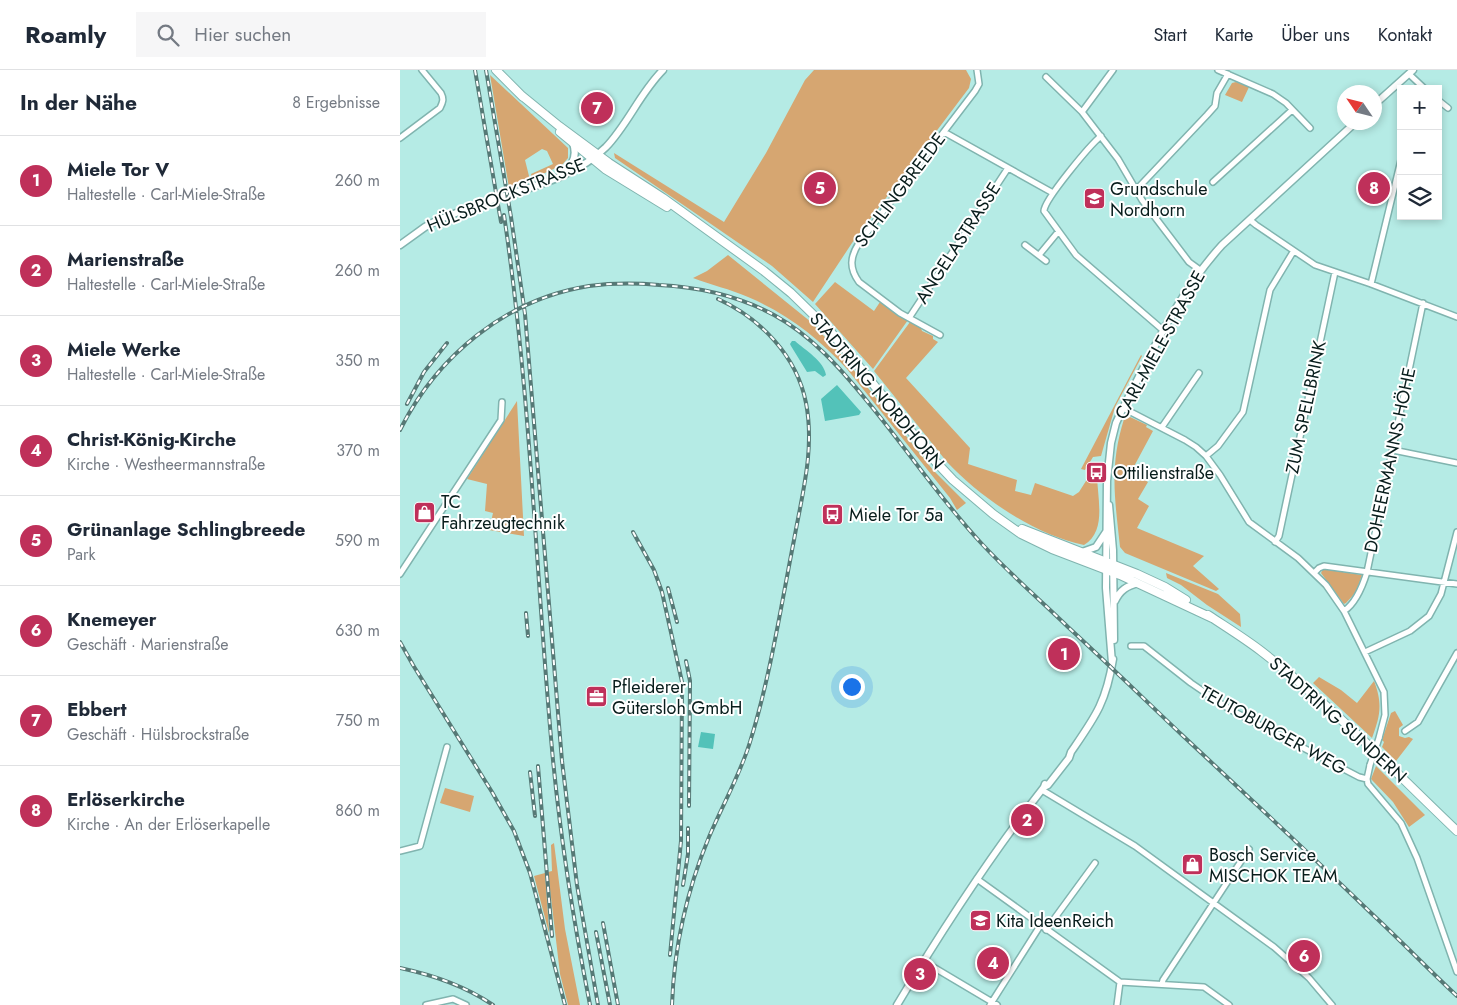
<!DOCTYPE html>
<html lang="de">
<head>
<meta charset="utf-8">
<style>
  :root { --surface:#fff; --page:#f6f6f7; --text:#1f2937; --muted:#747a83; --line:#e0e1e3; --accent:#bf305a }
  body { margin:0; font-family:Jost,sans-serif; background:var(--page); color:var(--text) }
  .controls { position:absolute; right:15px; top:15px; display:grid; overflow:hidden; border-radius:0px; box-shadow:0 2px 8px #0003 }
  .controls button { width:45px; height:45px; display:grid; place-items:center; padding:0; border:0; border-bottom:1px solid var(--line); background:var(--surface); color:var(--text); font:25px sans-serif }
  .compass { position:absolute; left:937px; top:15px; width:45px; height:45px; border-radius:50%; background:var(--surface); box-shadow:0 2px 8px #0003; rotate:305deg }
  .you { position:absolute; left:451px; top:616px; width:18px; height:18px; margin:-12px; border:4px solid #fff; border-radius:50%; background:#1a73e8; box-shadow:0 0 0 8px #1a73e833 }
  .badge { display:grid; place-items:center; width:32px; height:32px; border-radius:50%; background:var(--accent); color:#fff; font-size:16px; font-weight:700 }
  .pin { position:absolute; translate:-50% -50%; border:2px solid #fff; box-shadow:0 1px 5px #0006 }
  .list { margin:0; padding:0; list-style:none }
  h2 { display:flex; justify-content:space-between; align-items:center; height:65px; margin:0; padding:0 20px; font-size:21px }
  h2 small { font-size:16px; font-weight:400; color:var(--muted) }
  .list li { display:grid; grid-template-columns:32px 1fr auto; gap:15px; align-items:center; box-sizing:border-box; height:90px; padding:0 20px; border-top:1px solid var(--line) }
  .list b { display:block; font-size:19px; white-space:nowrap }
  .list p { margin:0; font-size:16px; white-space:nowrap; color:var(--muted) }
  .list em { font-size:16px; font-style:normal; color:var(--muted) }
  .icon { flex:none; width:28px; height:28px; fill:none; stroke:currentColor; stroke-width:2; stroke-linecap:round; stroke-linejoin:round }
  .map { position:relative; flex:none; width:1057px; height:935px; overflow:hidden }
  header { display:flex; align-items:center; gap:30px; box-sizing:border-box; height:70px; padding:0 25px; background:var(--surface); border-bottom:1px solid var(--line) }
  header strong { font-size:24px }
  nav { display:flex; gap:28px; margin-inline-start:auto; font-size:18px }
  .search { width:350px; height:45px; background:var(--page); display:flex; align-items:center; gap:12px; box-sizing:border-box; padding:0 18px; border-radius:0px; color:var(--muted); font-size:19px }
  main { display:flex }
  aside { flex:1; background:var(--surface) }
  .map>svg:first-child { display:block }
  .green { fill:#d6a671 }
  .water { fill:#53c2b9 }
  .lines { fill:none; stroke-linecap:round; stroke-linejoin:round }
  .minor-casing { stroke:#80b4af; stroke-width:8 }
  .tertiary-casing { stroke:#80b4af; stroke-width:9 }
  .secondary-casing { stroke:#80b4af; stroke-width:10 }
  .minor { stroke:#fff; stroke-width:5 }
  .tertiary { stroke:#fff; stroke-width:6 }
  .secondary { stroke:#fff; stroke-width:8 }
  .rail-casing { stroke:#567976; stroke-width:4 }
  .rail { stroke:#fff; stroke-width:2; stroke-dasharray:5.5; stroke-linecap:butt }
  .minor-bridge-casing { stroke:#80b4af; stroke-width:8; stroke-linecap:butt }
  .minor-bridge { stroke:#fff; stroke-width:5 }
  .labels { text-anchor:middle; stroke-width:4; stroke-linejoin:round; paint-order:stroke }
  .poi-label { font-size:18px; fill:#081d1c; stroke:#fff; text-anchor:start }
  .street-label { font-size:18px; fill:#081d1c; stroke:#fff }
</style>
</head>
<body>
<header>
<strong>Roamly</strong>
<div class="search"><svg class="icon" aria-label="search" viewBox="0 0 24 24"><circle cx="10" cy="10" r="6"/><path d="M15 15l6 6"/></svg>Hier suchen</div>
<nav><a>Start</a><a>Karte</a><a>Über uns</a><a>Kontakt</a></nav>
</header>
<main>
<aside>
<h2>In der Nähe<small>8 Ergebnisse</small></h2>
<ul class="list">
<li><span class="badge">1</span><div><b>Miele Tor V</b><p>Haltestelle · Carl-Miele-Straße</p></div><em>260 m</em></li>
<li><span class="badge">2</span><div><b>Marienstraße</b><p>Haltestelle · Carl-Miele-Straße</p></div><em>260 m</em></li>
<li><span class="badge">3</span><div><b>Miele Werke</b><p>Haltestelle · Carl-Miele-Straße</p></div><em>350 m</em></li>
<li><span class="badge">4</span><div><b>Christ-König-Kirche</b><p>Kirche · Westheermannstraße</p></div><em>370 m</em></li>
<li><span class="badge">5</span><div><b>Grünanlage Schlingbreede</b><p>Park</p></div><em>590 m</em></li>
<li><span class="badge">6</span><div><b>Knemeyer</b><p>Geschäft · Marienstraße</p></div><em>630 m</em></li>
<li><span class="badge">7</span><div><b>Ebbert</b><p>Geschäft · Hülsbrockstraße</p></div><em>750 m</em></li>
<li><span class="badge">8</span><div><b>Erlöserkirche</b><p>Kirche · An der Erlöserkapelle</p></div><em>860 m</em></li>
</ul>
</aside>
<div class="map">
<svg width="1057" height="935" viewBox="0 0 1057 935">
  <rect width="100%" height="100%" fill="#b5ebe5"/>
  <!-- green -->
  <path class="green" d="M414 0H566L571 9 569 18 452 173 413 232 372 196 215 88 214 83 324 152 366 83 405 10Z
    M90 5 168 78V88L162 95 132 109 131 104 153 94 147 81 142 79 125 90 130 110 109 118Z
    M836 12 849 17 842 32 825 25 832 13Z
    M328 185 411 252 445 289 533 400 566 433 557 440 550 428 447 299C417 267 388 244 348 227 330 219 311 215 293 208L307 201Z
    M435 212 474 241 480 232 508 250 473 299 415 234Z
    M510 252 521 258 522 261 533 266V269L538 272 506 308 570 378 568 394 617 410 615 421 631 425 635 413 673 426 679 422 698 392C693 419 711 458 684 475 635 465 581 428 547 392L474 301Z
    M741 285 742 286 715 337 701 386 693 387 685 400 681 399Z
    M117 331 124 466 89 460 93 443 85 441 87 414 67 409Z
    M730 347 747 355 746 357 753 361 731 402 748 412 738 429 749 436 737 458 804 486 793 496 819 519 816 521 725 483 720 477C715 429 709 397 724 349Z
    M923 499 962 505 956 522 946 533 944 534 921 503Z
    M766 503 818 524 840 544 841 557 807 535 781 515 767 508Z
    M919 607 941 620 957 633 974 611C983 634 980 646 972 668L913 613Z
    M995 641 1003 655 999 658V666L1005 668 1009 667 1013 669 996 691 982 677 984 672 982 670 991 643Z
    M976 696 1025 745 1009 757 993 732 971 709Z
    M45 718 74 726 70 742 40 733Z
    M154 773 165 859 180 935H168L160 904 148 802 152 801 151 775Z
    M145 803 149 860V863L134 806Z"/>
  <!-- water -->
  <path class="water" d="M392 271H395C405 280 424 291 426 305L423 307 415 301 407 302 391 276 390 274Z
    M437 315 461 342 459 345 425 351 421 329Z
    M301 662 315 664 313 679 298 677Z"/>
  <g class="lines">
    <defs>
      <path id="minor" d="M818 0 873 24 886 33 910 58
        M1009 4 1025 19
        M646 7 682 42 718 89 742 130 789 192 800 200
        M1038 30 1048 38
        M682 42 713 0
        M544 62 653 123
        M701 66C690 75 644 130 644 141L676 185 764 261
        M0 68 40 38C43 32 44 29 41 23L22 0
        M813 112 892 40
        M737 119 807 45 815 36 817 23 828 4
        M850 150 856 155 915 195 971 214 1057 247
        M625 175 646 191
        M639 185 658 162
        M971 214 1001 90
        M509 248 608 98
        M540 265 500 243 459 212C449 198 450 187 459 173L575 21 579 14 577 0
        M723 338 785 370 796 377 806 386 820 405 849 452 898 488 926 515 944 541 984 622 985 645 979 668
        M762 357 799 303
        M993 380 1057 393
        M806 386 818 376 843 342 870 220 893 182
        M875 472 879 466 935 202
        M915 502 919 498 924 496 1057 514
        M0 504 101 350 102 332
        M944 541C956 533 963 515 967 502L1023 233
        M731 576H744L791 613 829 639 959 707 967 709
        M965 582 1010 561 1029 546 1041 524 1057 462
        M1005 661 1018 652 1057 583
        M970 695 967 709 968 714 1001 753 1017 788 1057 902
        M642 720 735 776 874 877 909 908 932 935
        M0 781 20 776 47 677
        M577 809 720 912 804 917 829 935
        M646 860 695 793
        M523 891 597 935
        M762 914 763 910 849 779
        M26 935 53 929 66 935
        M590 935 640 856
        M717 935 720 912"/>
      <path id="tertiary" d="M974 35 1013 0
        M163 102C174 95 177 85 173 73
        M0 175 25 157 38 150C56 143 74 136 92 130 131 117 176 107 206 77 228 54 240 23 263 0
        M709 435 713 480 714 570
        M682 482 696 477 706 462
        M715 531C720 520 727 516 738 513
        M712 593 706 518 707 411 711 373 716 353 723 338C752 282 779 222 822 175L956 52
        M644 717 648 715 669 688 671 682C695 647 706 633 713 589
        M497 935C542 860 590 786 644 717L645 714"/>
      <path id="secondary" d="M96 0 123 27
        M121 25 159 56 209 93 263 128 364 201 391 223 430 261 449 284 535 391 553 410 593 444 621 464 652 479 720 505 812 548
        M160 62 205 99 267 137
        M622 459 737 504 765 517 786 530
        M808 545C826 557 844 568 861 581 931 635 993 700 1057 761"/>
    </defs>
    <!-- minor casing -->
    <use href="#minor" class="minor-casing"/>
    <!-- tertiary casing -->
    <use href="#tertiary" class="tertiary-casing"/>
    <!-- secondary casing -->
    <use href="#secondary" class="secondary-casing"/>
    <!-- minor -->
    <use href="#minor" class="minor"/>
    <!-- tertiary -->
    <use href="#tertiary" class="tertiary"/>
    <!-- secondary -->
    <use href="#secondary" class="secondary"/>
    <defs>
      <path id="rail" d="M75 0 101 152
        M86 0 111 147 125 244 162 691 177 815 198 935
        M104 145C131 326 136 509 153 690 161 772 174 854 190 935
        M7 334 24 302 47 273
        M0 360C37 286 106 229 189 216 212 213 236 213 259 215 299 217 339 226 374 245 412 266 440 298 467 331 506 378 540 429 582 474 609 503 639 529 668 557 706 592 743 628 781 664 844 723 908 782 971 843 1000 870 1028 899 1057 926
        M233 462 254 500 262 522 282 612 281 771 270 885
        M268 518 277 552
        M126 543 128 566
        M0 572 13 595 92 722 114 761 130 803 165 935
        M286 591 290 611 289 736
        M138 696 152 866
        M130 702 135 746
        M283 815 288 784V758
        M203 853 218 935
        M196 862 210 935
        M0 898C33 905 65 916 93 935
        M272 935C274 878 287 820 309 767 322 736 340 705 350 672 370 608 381 536 394 470 402 425 415 379 406 333 397 286 360 248 318 229"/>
    </defs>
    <!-- rail casing -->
    <use href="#rail" class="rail-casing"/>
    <!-- rail -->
    <use href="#rail" class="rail"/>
    <defs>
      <path id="minor-bridge" d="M970 695 979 668"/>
    </defs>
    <!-- minor-bridge casing -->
    <use href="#minor-bridge" class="minor-bridge-casing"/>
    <!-- minor-bridge -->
    <use href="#minor-bridge" class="minor-bridge"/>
  </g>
  <!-- icons -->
  <defs>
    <symbol id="school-square" viewBox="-11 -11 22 22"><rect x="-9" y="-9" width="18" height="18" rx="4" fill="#bf305a" stroke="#fff"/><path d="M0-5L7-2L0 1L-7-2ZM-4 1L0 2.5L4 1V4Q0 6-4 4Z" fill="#fff"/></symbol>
    <symbol id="bus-square" viewBox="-11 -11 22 22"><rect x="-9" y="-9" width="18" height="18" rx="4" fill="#bf305a" stroke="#fff"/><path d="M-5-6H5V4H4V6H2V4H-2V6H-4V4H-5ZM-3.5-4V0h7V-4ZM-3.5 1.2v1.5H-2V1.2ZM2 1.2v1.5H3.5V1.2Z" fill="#fff"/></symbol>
    <symbol id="shop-square" viewBox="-11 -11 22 22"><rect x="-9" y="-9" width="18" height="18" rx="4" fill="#bf305a" stroke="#fff"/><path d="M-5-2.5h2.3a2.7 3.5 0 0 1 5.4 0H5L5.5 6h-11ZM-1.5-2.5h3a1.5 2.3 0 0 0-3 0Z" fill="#fff"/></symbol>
    <symbol id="office-square" viewBox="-11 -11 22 22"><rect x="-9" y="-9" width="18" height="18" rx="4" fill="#bf305a" stroke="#fff"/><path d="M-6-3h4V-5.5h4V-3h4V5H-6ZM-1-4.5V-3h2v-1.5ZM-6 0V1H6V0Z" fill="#fff"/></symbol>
  </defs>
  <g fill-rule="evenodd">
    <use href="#school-square" x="682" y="116" width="25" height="25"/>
    <use href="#bus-square" x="684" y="390" width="25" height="25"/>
    <use href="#shop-square" x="12" y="430" width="25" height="25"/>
    <use href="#bus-square" x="420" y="432" width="25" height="25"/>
    <use href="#office-square" x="184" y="614" width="25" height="25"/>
    <use href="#shop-square" x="780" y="782" width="25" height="25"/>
    <use href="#school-square" x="568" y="838" width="25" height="25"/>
  </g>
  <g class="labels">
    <!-- poi labels -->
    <g class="poi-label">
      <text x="710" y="125">Grundschule<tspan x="710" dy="21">Nordhorn</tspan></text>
      <text x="713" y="409">Ottilienstraße</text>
      <text x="41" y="438">TC<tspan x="41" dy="21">Fahrzeugtechnik</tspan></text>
      <text x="449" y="451">Miele Tor 5a</text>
      <text x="212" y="623">Pfleiderer<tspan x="212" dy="21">Gütersloh GmbH</tspan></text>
      <text x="809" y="791">Bosch Service<tspan x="809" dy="21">MISCHOK TEAM</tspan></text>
      <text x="596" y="857">Kita IdeenReich</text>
    </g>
    <!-- street labels -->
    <g class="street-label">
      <text transform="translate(500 120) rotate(-53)" y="6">SCHLINGBREEDE</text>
      <text transform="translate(106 125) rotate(-22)" y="6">HÜLSBROCKSTRASSE</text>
      <text transform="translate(558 173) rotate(-57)" y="6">ANGELASTRASSE</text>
      <text transform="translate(760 275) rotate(-61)" y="6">CARL-MIELE-STRASSE</text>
      <text transform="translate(477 321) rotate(50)" y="6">STADTRING NORDHORN</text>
      <text transform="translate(906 337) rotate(-78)" y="6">ZUM SPELLBRINK</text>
      <text transform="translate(990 390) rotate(-78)" y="6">DOHEERMANNS HÖHE</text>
      <text transform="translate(938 650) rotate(42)" y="6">STADTRING SUNDERN</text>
      <text transform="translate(873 660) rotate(29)" y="6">TEUTOBURGER WEG</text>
    </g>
  </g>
</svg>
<div class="controls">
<button>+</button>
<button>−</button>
<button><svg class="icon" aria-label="layers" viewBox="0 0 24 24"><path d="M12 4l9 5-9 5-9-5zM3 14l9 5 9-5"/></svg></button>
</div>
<svg class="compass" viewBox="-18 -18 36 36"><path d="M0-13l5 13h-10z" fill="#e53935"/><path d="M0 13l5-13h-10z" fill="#747a83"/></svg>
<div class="you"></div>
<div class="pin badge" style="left:664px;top:584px">1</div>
<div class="pin badge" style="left:627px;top:750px">2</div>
<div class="pin badge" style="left:520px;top:904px">3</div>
<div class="pin badge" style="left:593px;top:893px">4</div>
<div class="pin badge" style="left:420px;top:118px">5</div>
<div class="pin badge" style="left:904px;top:886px">6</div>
<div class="pin badge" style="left:197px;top:38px">7</div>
<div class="pin badge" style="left:974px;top:118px">8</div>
</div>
</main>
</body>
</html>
